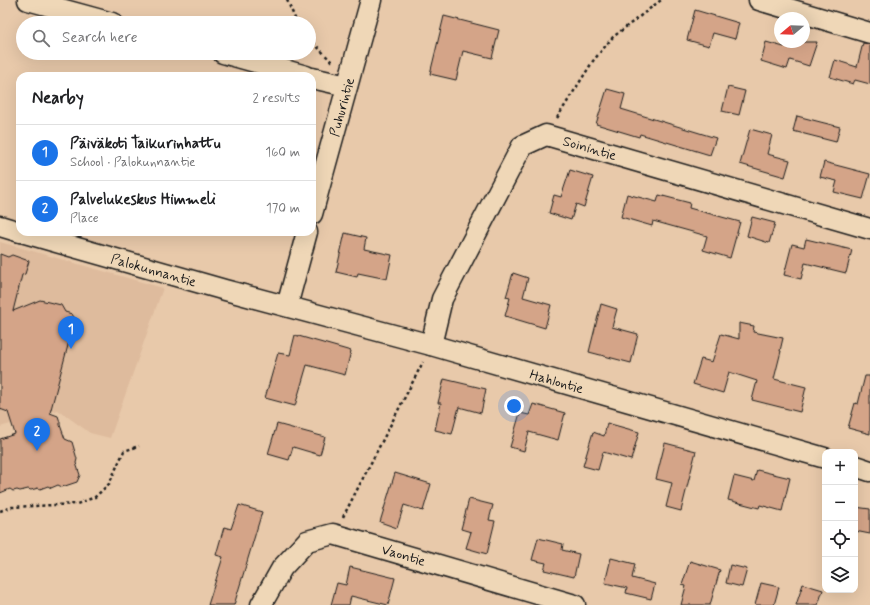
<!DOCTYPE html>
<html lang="en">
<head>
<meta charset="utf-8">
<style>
  :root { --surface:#fff; --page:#f6f6f6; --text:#202124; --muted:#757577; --line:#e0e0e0; --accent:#1a73e8 }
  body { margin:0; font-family:Mynerve,sans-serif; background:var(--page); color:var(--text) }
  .controls { position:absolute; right:12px; bottom:12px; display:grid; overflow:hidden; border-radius:8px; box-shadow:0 4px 16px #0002 }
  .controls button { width:36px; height:36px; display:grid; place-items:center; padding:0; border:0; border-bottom:1px solid var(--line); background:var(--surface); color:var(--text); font:20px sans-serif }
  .compass { position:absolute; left:774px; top:12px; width:36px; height:36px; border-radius:50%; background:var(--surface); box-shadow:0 4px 16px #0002; rotate:251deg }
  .you { position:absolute; left:514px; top:406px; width:14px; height:14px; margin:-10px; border:3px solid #fff; border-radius:50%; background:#1a73e8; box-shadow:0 0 0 6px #1a73e833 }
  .badge { display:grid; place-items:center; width:26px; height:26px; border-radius:50%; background:var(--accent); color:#fff; font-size:13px; font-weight:700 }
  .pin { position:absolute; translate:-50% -33px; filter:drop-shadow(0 1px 2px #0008) }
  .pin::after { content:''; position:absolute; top:21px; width:14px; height:12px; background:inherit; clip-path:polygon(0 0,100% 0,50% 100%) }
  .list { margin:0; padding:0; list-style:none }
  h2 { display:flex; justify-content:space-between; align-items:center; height:52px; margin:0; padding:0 16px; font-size:17px }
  h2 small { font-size:13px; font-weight:400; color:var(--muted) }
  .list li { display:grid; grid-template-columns:26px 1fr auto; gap:12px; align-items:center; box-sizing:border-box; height:56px; padding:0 16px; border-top:1px solid var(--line) }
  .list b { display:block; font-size:15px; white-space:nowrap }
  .list p { margin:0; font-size:13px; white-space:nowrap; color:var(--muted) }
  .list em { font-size:13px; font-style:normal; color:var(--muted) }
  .icon { flex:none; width:22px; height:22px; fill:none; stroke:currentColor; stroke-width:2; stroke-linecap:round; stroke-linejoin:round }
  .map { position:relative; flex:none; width:870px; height:605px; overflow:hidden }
  .search { position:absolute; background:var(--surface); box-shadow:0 4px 16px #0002; left:16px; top:16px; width:300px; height:44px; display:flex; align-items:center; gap:10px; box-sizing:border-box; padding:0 14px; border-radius:22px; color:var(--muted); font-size:15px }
  .panel { position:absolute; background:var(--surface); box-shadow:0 4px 16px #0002; left:16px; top:72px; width:300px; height:164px; border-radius:12px }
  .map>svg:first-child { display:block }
  .built { fill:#debb9d }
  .building { fill:#d4a488; stroke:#1c1c1c }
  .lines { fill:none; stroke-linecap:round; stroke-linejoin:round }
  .minor-casing { stroke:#1c1c1c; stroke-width:23 }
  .path { stroke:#1c1c1c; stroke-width:2.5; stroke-dasharray:3 3; stroke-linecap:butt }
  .minor { stroke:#efd7b7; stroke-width:20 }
  .labels { text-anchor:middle; stroke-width:3; stroke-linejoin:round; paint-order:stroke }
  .street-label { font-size:14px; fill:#1c1c1c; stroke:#efd7b7 }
</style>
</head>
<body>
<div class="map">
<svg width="870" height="605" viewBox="0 0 870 605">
  <rect width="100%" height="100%" fill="#e8c9aa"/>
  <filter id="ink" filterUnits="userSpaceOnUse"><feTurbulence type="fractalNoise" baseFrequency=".025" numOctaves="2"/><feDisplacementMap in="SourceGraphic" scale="8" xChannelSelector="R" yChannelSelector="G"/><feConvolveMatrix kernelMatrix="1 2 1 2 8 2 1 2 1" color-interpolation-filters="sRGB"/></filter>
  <g filter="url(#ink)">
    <!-- built -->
    <path class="built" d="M0 242 163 288 110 438 90 433 58 410 0 427Z"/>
    <!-- building -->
    <path class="building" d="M695 10 739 23 735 39 713 33 709 46 687 40Z
      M444 16 499 30 492 58 463 51 456 80 430 74Z
      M766 42 784 47 786 42H817L809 66 790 60 787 69 761 61Z
      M863 43 870 44V84L855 80 853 84 830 77 835 60 857 67Z
      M728 87 745 91 739 115 722 111Z
      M607 89 625 94 621 109 716 138 710 155 640 134 639 137 596 124Z
      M797 116 840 127 836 142 793 131Z
      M750 129 772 135 767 154 790 160 785 177 740 164Z
      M824 162 870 174 863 199 834 192 837 181 820 177Z
      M570 170 593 177 584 207 576 204 571 220 549 213 554 195 561 197Z
      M627 194 657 202 659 195 690 203 689 208 740 222 730 258 703 250 707 236 653 221 652 226 621 217Z
      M752 217 775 223 769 243 747 236Z
      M345 233 366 238 364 249 392 255 387 279 358 273 357 277 336 272Z
      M806 239 852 250 846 273 805 263 801 279 784 275 792 244 804 247Z
      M0 254 8 257 12 255 29 261 25 274 22 275 13 311 40 300 61 305 65 312 72 314 75 319 50 413 58 416 60 422V425L65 439 72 442 77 459 76 463 80 475 77 482 62 487 58 485 51 488 48 486 40 489 38 488 31 490 28 489 20 491 17 490 13 491 10 489 0 493V439L15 434 8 412 0 409Z
      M513 273 528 278 523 297 551 305 545 328 505 316 510 298 506 297Z
      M601 304 617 309 612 327 638 334 631 363 589 352Z
      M739 323 754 326 753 332 783 338 780 351H781L774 379 806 387 800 412 752 400 757 381 729 372 723 393 693 384 701 359 712 362 721 334 739 339Z
      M295 335 351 351 345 375 307 365 295 406 265 398 278 353 290 355Z
      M865 376H870V434L848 428 855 403 858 404Z
      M444 379 486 389 481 413 459 407 452 434 435 430 441 403H438Z
      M533 404 565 413 558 440 529 432 524 451 510 447 520 413 529 415Z
      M607 423 639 432 631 460 603 452 598 470 583 466 593 432 604 436Z
      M277 424 325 437 320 455 293 447 289 460 268 454Z
      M665 443 696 451 681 511 666 507 672 483 656 479Z
      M757 470 790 478 782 511 760 505 759 508 728 500 734 476 754 481Z
      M395 473 431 484 423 511 404 505 397 528 380 522Z
      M469 499 493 505 489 520 495 521 487 554 466 548 471 532 461 529Z
      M239 505 262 512 234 605H208L223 557 216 555 224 527 231 529Z
      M855 507 870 509V534L855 531Z
      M538 538 563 544 562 550 579 554 574 577 544 570 546 563 532 560Z
      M611 558 635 564 632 578 655 584 651 599 626 593 627 588 605 583Z
      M690 561 720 570 710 605H681L686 586 682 585Z
      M730 565 747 569 742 587 726 583Z
      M350 567 395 578 388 605 351 596 349 605H331L337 583 346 585Z
      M761 583 779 587 774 605H755Z
      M803 584 823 590 818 605H796Z"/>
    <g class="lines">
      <defs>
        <g id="minor">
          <path d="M28 0 112 23"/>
          <path d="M759 0 870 33"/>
          <path d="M223 53 306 76"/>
          <path d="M312 78 347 86"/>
          <path id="s1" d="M312 214 371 0"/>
          <path d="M0 226 20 232"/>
          <path id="s2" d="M21 232 225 290 431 345 825 458"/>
          <path d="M287 306 307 232"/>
          <path id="s3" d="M431 345 442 299 522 146 546 135 870 229"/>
          <path d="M855 466 870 471"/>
          <path id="s4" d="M261 605 282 568 307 541 333 534 575 605"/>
        </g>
      </defs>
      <!-- minor casing -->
      <use href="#minor" class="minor-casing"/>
      <!-- path -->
      <path class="path" d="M287 0 297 23
        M309 38 332 62
        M557 118 593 61 613 37 661 0
        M0 511 12 507 77 504 95 497 109 484 124 451 139 446
        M343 517 423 362"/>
      <!-- minor -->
      <use href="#minor" class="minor"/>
    </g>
  </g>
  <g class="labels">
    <!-- street labels -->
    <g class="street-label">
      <text dy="5" stroke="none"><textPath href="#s1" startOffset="111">Puhurintie</textPath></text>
      <text dy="5" stroke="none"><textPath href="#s3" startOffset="292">Soinintie</textPath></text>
      <text dy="5" stroke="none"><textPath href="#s2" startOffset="138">Palokunnantie</textPath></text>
      <text dy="5" stroke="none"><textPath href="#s2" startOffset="556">Hahlontie</textPath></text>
      <text dy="5" stroke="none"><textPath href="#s4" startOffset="180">Vaontie</textPath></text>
    </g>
  </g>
</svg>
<div class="controls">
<button>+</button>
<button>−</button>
<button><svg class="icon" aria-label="locate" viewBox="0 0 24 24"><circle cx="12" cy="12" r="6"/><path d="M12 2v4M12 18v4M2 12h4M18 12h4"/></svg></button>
<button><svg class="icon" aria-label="layers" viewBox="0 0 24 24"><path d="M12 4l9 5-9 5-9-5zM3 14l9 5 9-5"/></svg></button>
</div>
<svg class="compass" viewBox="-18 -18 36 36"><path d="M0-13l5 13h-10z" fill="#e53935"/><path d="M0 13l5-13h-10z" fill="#757577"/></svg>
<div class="you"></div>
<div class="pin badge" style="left:71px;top:349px">1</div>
<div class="pin badge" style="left:37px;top:451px">2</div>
<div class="search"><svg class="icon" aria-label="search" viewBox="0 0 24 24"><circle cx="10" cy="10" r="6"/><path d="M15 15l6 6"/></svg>Search here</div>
<section class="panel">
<h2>Nearby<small>2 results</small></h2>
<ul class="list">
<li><span class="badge">1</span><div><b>Päiväkoti Taikurinhattu</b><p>School · Palokunnantie</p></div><em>160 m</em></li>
<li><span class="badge">2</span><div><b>Palvelukeskus Himmeli</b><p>Place</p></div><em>170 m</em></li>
</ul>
</section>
</div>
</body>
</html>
